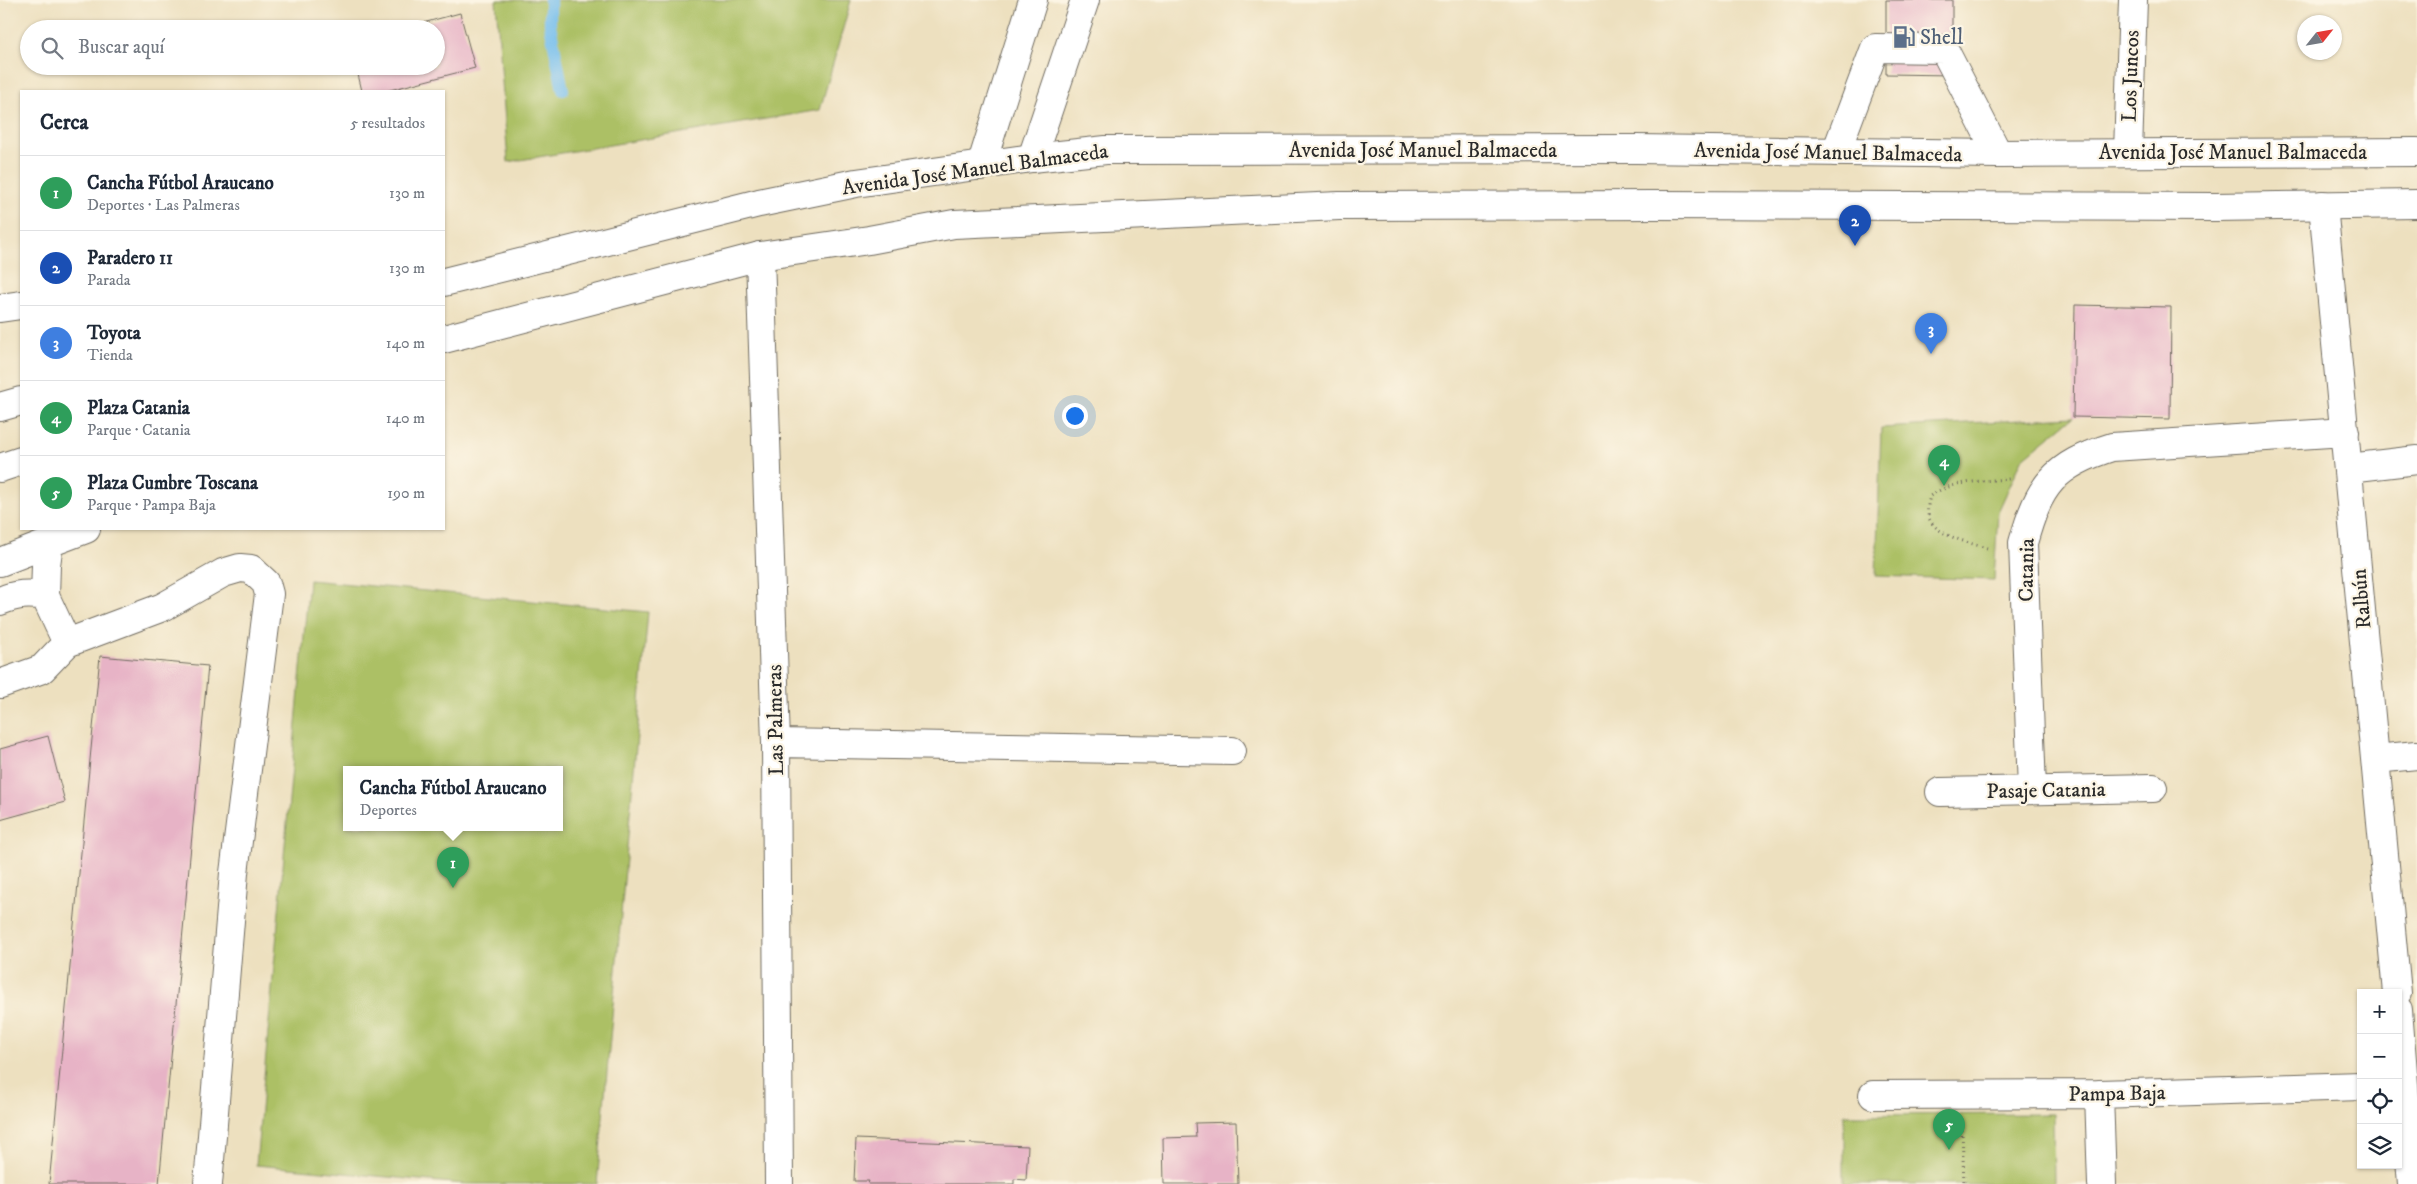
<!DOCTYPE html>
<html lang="es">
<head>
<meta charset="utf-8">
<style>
  :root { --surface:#fff; --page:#f6f6f7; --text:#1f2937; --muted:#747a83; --line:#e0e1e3; --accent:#b5179e }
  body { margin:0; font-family:"IM FELL DW Pica",serif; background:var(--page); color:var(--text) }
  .controls { position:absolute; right:15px; bottom:15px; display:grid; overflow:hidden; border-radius:0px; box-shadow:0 1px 4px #0004 }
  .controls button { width:45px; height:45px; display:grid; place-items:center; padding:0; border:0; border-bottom:1px solid var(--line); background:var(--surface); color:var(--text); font:25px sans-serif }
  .compass { position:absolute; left:2297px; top:15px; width:45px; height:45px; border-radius:50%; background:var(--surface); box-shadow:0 1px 4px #0004; rotate:59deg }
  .you { position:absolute; left:1074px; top:415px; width:18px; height:18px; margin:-12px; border:4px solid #fff; border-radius:50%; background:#1a73e8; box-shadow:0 0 0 8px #1a73e833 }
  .badge { display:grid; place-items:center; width:32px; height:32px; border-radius:50%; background:var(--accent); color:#fff; font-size:16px; font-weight:700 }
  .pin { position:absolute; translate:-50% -41px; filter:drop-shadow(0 1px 2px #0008) }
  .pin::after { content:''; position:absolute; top:26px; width:18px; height:15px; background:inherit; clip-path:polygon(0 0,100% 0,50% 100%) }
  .popup { position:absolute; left:343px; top:766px; width:220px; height:65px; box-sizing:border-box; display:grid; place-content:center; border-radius:0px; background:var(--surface); filter:drop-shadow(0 1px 4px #0005); font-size:16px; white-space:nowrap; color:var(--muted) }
  .popup b { font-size:19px; color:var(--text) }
  .popup::after { content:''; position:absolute; left:50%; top:100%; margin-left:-10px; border:10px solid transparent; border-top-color:var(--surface) }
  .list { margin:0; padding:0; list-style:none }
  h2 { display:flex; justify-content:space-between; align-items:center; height:65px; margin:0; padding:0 20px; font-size:21px }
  h2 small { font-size:16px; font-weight:400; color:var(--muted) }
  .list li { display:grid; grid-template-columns:32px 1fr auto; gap:15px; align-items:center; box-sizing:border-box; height:75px; padding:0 20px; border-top:1px solid var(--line) }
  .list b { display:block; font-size:19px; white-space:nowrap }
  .list p { margin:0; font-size:16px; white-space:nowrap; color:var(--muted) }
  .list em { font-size:16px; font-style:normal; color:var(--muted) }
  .icon { flex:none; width:28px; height:28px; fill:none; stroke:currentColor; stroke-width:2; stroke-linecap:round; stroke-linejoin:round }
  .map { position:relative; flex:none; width:2417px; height:1184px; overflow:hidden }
  .search { position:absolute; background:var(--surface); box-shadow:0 1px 4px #0004; left:20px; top:20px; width:425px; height:55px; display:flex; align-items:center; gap:12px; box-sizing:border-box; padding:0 18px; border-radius:28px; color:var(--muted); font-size:19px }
  .panel { position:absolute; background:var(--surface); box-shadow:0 1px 4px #0004; left:20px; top:90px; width:425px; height:440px; border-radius:0px }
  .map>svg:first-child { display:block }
  .green { fill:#acc065; stroke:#6c7648; fill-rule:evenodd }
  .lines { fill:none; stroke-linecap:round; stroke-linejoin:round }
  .stream { stroke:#74beed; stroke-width:12 }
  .building { fill:#e7b3c6 }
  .minor-casing { stroke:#6f6a5f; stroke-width:30 }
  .major-casing { stroke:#6f6a5f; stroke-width:30 }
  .path { stroke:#6f6a5f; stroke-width:3; stroke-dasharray:1 4; stroke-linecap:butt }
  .minor { stroke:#fff; stroke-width:28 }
  .major { stroke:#fff; stroke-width:28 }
  .labels { text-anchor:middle; stroke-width:4.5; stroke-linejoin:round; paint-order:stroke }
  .service-label { font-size:21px; fill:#4e5e75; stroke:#fcf5e5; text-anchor:start }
  .street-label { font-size:21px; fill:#2b2b2b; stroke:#fcf5e5 }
</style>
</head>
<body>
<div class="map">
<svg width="2417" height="1184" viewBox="0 0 2417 1184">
  <rect width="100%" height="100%" fill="#fcf5e5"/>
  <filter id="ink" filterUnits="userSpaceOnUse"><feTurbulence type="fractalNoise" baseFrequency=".02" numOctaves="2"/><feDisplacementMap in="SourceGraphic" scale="10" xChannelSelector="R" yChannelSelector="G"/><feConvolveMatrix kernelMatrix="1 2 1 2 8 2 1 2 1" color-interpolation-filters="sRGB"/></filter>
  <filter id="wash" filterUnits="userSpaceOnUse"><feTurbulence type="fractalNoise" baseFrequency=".0096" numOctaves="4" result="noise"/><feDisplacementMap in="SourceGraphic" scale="20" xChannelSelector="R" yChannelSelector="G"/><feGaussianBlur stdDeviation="1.12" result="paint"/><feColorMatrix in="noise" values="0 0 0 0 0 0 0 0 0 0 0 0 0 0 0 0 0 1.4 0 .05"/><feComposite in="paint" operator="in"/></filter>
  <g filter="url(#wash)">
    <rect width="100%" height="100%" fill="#ede0bf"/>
    <!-- green -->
    <path class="green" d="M496 0H851L820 110 508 162Z
      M2073 417 2022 459 1998 512 1994 580 1876 576 1881 428Z
      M309 580 648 612 597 1184H464L256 1165ZM347 769H559V827H347Z
      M2053 1114 2054 1184H1844V1115Z"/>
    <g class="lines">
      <!-- stream -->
      <path class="stream" d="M550 0V25L563 90"/>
    </g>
    <g id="blocks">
      <!-- building -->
      <path class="building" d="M1886 0H1952V75L1886 74Z
        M460 13 475 68 386 91H362L356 66H436V29L404 28Z
        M2075 305 2171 307 2170 419 2073 417Z
        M100 656 208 666 159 1184H49Z
        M48 736 65 802 0 820V749Z
        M1236 1122 1238 1184H1164L1163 1138 1196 1137 1195 1123Z
        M856 1139 1028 1146 1026 1180 1014 1179V1184H868L869 1181H854Z"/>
    </g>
  </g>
  <g filter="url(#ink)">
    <use href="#blocks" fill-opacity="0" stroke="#6f6a5f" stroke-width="1"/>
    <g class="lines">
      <defs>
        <path id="minor" d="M1836 152 1875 48 1944 49 1998 154
          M2128 152 2133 0
          M1032 158 1085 0
          M981 166 1033 0
          M2323 205 2397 993
          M760 256 776 743 779 1184
          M2349 468 2417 460
          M0 562 49 543 46 565 45 596 67 643
          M0 601C16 594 28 593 45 596
          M0 684 42 669 67 643 163 607 223 573 240 568 251 569 266 583 269 594 234 873 208 1184
          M776 743 1232 751
          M2375 759 2417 755
          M2032 790 2023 543C2039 485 2054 465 2112 447L2345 432
          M1940 792 2153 788
          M2398 1010 2412 1184
          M2099 1094 2102 1184
          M1873 1095 2099 1094 2361 1086"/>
        <path id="major" d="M444 282 759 203 856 183 1032 158 1106 150 1636 149 1998 154 2417 152
          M0 308 21 305
          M444 339 760 256 869 240 954 224 1339 206 1655 205 2215 207 2417 204
          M0 407 21 401
          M0 468 21 461
          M49 543 86 529"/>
      </defs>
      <!-- minor casing -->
      <use href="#minor" class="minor-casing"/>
      <!-- major casing -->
      <use href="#major" class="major-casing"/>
      <!-- path -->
      <path class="path" d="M1987 548C1971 543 1939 537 1930 520 1926 513 1928 504 1930 496 1951 481 1983 481 2009 479
        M1962 1130 1964 1184"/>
      <!-- minor -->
      <use href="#minor" class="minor"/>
      <!-- major -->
      <use href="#major" class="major"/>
    </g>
  </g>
  <!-- icons -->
  <defs>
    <symbol id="fuel-bare" viewBox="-9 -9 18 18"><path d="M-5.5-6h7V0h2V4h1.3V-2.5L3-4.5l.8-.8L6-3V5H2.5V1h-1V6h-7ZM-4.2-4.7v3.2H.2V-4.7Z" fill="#5c6f8a" stroke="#fcf5e5" stroke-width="2.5" paint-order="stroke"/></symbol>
  </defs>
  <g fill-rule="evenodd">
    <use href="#fuel-bare" x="1888" y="21" width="32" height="32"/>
  </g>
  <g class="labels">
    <!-- service labels -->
    <g class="service-label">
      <text x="1920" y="44">Shell</text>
    </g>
    <!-- street labels -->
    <g class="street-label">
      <text transform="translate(2130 76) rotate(-88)" y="7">Los Juncos</text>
      <text x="1423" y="157">Avenida José Manuel Balmaceda</text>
      <text transform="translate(1828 152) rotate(1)" y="7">Avenida José Manuel Balmaceda</text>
      <text x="2233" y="159">Avenida José Manuel Balmaceda</text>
      <text transform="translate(975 169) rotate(-8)" y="7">Avenida José Manuel Balmaceda</text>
      <text transform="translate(2026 570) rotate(-89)" y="7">Catania</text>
      <text transform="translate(2361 599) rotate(-95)" y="7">Ralbún</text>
      <text transform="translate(775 720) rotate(-91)" y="7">Las Palmeras</text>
      <text transform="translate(2046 790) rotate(-1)" y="7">Pasaje Catania</text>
      <text transform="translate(2117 1093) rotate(-1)" y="7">Pampa Baja</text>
    </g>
  </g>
</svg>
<div class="controls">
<button>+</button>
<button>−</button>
<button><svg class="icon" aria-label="locate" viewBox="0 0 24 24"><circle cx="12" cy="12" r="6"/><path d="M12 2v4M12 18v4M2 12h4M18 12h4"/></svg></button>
<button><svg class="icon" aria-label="layers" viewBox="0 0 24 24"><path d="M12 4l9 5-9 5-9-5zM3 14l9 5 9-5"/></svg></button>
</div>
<svg class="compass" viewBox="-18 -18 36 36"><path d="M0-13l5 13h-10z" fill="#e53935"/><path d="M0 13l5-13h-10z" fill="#747a83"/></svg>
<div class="you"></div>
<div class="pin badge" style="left:453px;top:888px;background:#2e9e5b">1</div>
<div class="popup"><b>Cancha Fútbol Araucano</b>Deportes</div>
<div class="pin badge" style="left:1855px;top:246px;background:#1a4fb4">2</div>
<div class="pin badge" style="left:1931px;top:354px;background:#3f7fe0">3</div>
<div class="pin badge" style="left:1944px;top:486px;background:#2e9e5b">4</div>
<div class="pin badge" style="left:1949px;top:1150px;background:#2e9e5b">5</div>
<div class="search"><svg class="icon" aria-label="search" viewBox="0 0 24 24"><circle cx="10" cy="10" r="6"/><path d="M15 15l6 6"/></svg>Buscar aquí</div>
<section class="panel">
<h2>Cerca<small>5 resultados</small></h2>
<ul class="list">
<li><span class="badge" style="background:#2e9e5b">1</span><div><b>Cancha Fútbol Araucano</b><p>Deportes · Las Palmeras</p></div><em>130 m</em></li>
<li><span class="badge" style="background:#1a4fb4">2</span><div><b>Paradero 11</b><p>Parada</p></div><em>130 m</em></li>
<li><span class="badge" style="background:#3f7fe0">3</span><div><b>Toyota</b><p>Tienda</p></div><em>140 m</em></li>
<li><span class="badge" style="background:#2e9e5b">4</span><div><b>Plaza Catania</b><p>Parque · Catania</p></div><em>140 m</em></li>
<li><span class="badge" style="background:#2e9e5b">5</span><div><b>Plaza Cumbre Toscana</b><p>Parque · Pampa Baja</p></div><em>190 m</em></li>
</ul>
</section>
</div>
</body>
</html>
